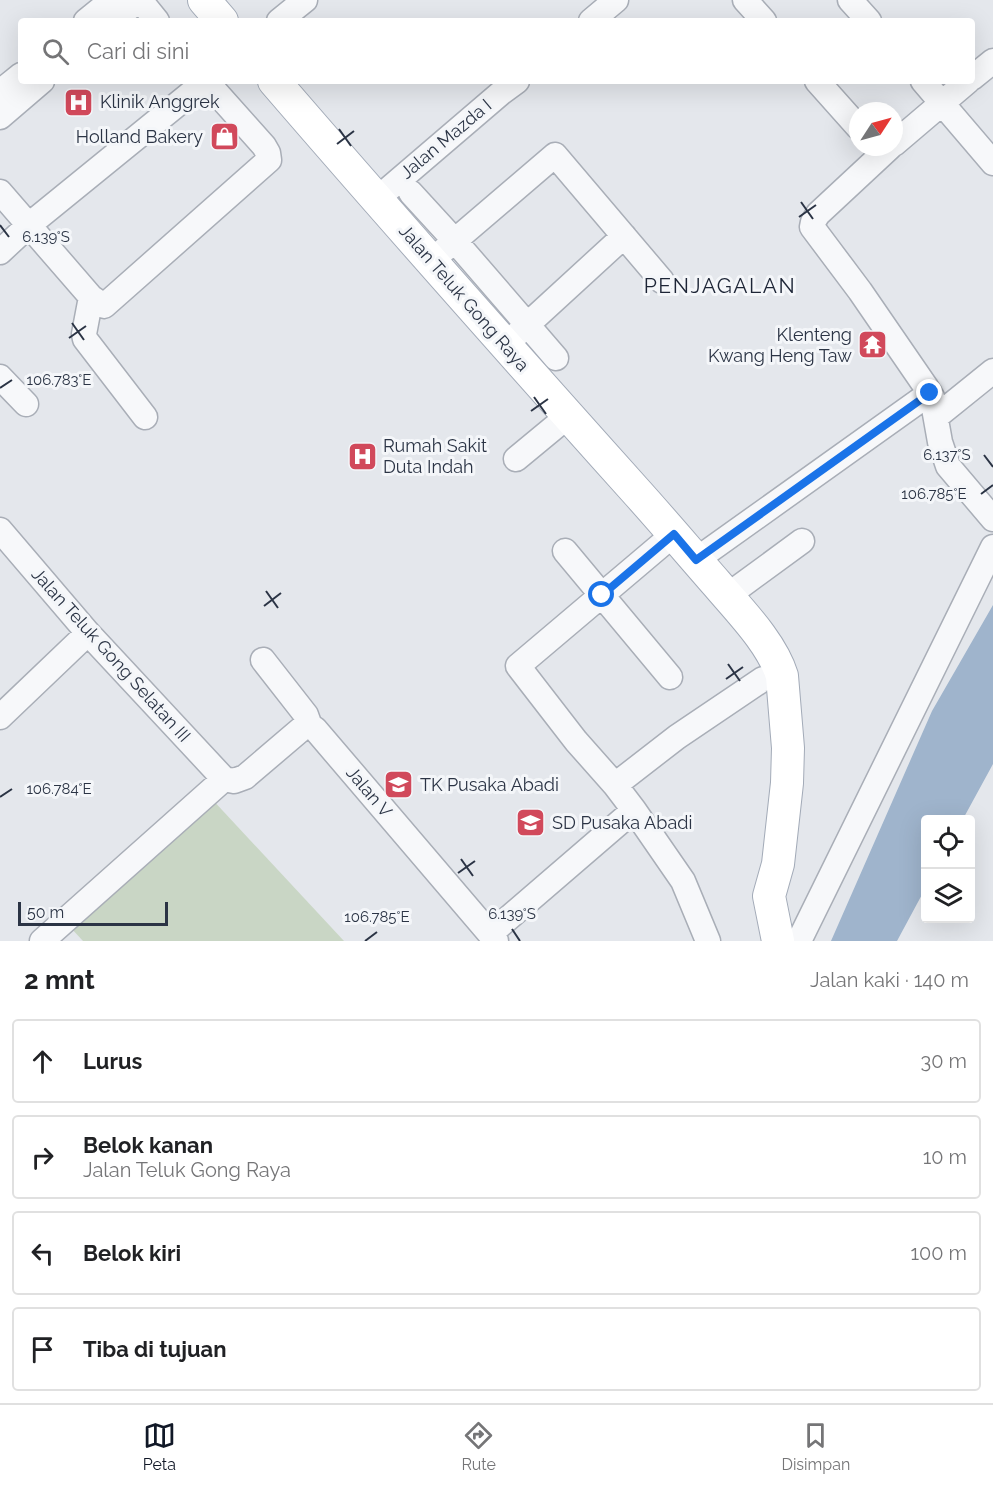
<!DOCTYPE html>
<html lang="id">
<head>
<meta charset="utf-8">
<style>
  :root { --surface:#fff; --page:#f6f6f6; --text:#202124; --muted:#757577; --line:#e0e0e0; --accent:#111827 }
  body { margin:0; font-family:Raleway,sans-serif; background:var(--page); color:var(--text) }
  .controls { position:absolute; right:18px; bottom:18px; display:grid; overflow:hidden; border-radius:6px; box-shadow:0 6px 24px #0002 }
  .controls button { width:54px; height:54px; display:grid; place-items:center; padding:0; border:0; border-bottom:2px solid var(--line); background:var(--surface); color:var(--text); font:30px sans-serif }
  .compass { position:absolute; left:849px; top:102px; width:54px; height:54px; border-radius:50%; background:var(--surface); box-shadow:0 6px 24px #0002; rotate:54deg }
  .scale { position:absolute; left:18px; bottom:15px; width:150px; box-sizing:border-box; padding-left:6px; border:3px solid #2b3445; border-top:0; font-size:16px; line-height:21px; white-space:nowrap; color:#2b3445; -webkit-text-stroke:4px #f4f6f9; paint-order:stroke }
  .stop { position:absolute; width:18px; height:18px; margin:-14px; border:4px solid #1a73e8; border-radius:50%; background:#fff }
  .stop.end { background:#1a73e8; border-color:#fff; box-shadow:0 2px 6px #0008 }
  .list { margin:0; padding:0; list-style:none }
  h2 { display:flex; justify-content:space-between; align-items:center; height:78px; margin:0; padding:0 24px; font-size:26px }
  h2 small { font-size:20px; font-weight:400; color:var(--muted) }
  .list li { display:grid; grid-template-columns:39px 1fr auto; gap:18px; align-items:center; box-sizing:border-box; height:84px; margin:0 12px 12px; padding:0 12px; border:2px solid var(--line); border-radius:6px }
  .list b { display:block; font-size:22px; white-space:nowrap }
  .list p { margin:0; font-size:20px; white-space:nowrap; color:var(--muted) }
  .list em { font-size:20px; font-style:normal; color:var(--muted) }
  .icon { flex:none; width:33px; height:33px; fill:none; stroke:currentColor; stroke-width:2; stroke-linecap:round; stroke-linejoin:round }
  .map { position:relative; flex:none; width:993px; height:941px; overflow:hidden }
  .search { position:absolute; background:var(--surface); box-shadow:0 6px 24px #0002; left:18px; right:18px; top:18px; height:66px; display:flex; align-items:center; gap:15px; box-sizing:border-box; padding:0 21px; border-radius:6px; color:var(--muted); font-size:22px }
  .sheet { height:462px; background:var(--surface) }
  nav { display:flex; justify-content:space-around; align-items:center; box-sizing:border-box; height:84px; border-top:2px solid var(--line); background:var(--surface); font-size:16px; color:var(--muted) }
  nav a { display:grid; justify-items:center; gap:3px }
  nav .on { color:var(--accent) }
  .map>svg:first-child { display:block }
  .green { fill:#c9d6c5 }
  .water { fill:#9fb4cc }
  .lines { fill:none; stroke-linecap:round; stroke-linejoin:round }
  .minor-casing { stroke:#a9aeb7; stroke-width:27 }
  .major-casing { stroke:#a3abb8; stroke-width:34 }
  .minor { stroke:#f7f8fa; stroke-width:24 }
  .major { stroke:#fff; stroke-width:32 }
  .route { stroke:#1a73e8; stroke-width:8 }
  .ticks { fill:none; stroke:#2b3445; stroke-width:2 }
  .labels { text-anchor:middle; stroke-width:6; stroke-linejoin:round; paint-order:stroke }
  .poi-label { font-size:18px; fill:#2b3445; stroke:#f4f6f9; text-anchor:start }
  .street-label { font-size:18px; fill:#2b3445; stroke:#f4f6f9 }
  .quarter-label { font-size:21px; letter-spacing:1.5px; fill:#1d2536; stroke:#f4f6f9 }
  .ticks-label { font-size:15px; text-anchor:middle; fill:#2b3445; stroke:#f4f6f9; stroke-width:6; stroke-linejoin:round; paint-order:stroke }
</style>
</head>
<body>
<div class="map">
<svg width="993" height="941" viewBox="0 0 993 941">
  <rect width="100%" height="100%" fill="#e4e7ec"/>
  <!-- green -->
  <path class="green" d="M210 797 344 941H83L70 927Z"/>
  <!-- water -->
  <path class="water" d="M993 605V764L963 819 926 820 925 889 897 941H831L932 711Z"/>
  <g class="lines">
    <defs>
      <path id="minor" d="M140 0 157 21
        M745 0 764 21
        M850 0 869 21
        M86 21 112 0
        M114 21 138 0
        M279 21 305 0
        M591 21 616 0
        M972 78 993 61
        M817 81 858 127
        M923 81 993 163
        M0 92 21 75
        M0 117 42 81
        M894 144 968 81
        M890 147 818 214 813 222 812 227 860 291 926 387 932 397 940 442 948 466 993 519
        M0 192 91 297 104 306 269 160 268 153 264 146 206 81
        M411 193 455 241 556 358
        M377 199 502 92 517 81
        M0 252 29 225 206 81
        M431 261 555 155 662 281
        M91 297 84 334 85 339 145 417
        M515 336 624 236
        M0 377 26 404
        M936 417 993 371
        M516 459 568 416
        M0 530 88 633 224 779
        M674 534 518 666 576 741 615 785 634 810 683 881 708 941
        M565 551 670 677
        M696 560 930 393
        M727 596 802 541
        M263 660 306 715 310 726
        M0 717 88 633
        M224 779 234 781 245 777 306 725 310 726 315 729 496 941
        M615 785 677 737 763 679 782 676
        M490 934 634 810
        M42 941 224 779
        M799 941 993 547"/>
      <path id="major" d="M204 0 222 21
        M274 81C392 218 513 354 634 489 662 520 689 552 717 584 739 610 772 643 782 676L788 748 787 783 778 864 769 896 778 941"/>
    </defs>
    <!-- minor casing -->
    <use href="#minor" class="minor-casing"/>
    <!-- major casing -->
    <use href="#major" class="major-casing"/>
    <!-- minor -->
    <use href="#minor" class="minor"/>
    <!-- major -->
    <use href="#major" class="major"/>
  </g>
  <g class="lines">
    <!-- route -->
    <path class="route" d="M602 595 674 534 696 560 930 393"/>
  </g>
  <!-- ticks -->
  <path class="ticks" d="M339 129 351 146M337 144 354 131M801 202 813 219M799 217 816 205M0 225 9 237M72 323 84 340M69 338 86 326M0 388 12 380M534 397 546 414M531 411 548 399M984 455 993 467M981 494 993 485M266 591 278 608M264 606 281 593M728 664 740 681M726 679 743 667M0 797 12 789M461 859 473 876M458 873 475 861M512 929 520 941M365 941 377 932"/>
  <!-- icons -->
  <defs>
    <symbol id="hospital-square" viewBox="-11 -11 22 22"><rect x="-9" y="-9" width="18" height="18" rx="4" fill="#d1495b" stroke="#f4f6f9"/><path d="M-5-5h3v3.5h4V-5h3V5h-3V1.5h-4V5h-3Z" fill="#fff"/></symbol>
    <symbol id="shop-square" viewBox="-11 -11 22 22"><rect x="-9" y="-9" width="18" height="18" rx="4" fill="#d1495b" stroke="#f4f6f9"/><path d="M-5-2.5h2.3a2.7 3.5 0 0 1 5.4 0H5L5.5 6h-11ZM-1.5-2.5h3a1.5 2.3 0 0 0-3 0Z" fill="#fff"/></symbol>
    <symbol id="temple-square" viewBox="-11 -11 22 22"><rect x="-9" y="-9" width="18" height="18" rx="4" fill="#d1495b" stroke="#f4f6f9"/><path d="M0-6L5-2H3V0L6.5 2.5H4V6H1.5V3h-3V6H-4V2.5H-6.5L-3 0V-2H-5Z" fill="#fff"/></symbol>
    <symbol id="school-square" viewBox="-11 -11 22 22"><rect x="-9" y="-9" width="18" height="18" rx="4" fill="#d1495b" stroke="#f4f6f9"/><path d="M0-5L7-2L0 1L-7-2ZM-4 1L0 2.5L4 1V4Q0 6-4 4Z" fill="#fff"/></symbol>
  </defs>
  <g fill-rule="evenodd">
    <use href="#hospital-square" x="62" y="86" width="33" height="33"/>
    <use href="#shop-square" x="208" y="120" width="33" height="33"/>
    <use href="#temple-square" x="856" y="328" width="33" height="33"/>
    <use href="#hospital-square" x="346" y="440" width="33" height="33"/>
    <use href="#school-square" x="382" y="768" width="33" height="33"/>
    <use href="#school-square" x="514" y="806" width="33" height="33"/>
  </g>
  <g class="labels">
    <!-- poi labels -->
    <g class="poi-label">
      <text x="100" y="108">Klinik Anggrek</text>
      <text x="203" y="143" text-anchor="end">Holland Bakery</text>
      <text x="852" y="341" text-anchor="end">Klenteng<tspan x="852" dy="21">Kwang Heng Taw</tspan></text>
      <text x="383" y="452">Rumah Sakit<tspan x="383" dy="21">Duta Indah</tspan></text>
      <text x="420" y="791">TK Pusaka Abadi</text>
      <text x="552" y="829">SD Pusaka Abadi</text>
    </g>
    <!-- street labels -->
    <g class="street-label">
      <text transform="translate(446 139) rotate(-40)" y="6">Jalan Mazda I</text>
      <text transform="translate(464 298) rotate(49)" y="6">Jalan Teluk Gong Raya</text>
      <text transform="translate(111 655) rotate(48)" y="6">Jalan Teluk Gong Selatan III</text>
      <text transform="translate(369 792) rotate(50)" y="6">Jalan V</text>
    </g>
    <!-- quarter labels -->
    <g class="quarter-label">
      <text x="720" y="293">PENJAGALAN</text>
    </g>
  </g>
  <g class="ticks-label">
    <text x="46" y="242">6.139°S</text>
    <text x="59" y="385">106.783°E</text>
    <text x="947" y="460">6.137°S</text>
    <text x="934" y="499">106.785°E</text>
    <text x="59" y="794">106.784°E</text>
    <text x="512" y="919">6.139°S</text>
    <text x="377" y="922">106.785°E</text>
  </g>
</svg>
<div class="controls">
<button><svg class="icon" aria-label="locate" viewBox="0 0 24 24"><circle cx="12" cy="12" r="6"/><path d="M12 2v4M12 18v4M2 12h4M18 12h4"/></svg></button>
<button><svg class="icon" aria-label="layers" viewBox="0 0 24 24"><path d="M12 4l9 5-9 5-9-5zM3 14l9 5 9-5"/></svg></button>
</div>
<svg class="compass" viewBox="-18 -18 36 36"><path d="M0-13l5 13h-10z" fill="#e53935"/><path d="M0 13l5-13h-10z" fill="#757577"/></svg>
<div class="scale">50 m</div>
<div class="stop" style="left:602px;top:595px"></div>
<div class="stop end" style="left:930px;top:393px"></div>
<div class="search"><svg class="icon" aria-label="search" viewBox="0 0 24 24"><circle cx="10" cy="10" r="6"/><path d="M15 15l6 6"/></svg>Cari di sini</div>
</div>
<section class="sheet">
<h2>2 mnt<small>Jalan kaki · 140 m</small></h2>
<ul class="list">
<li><svg class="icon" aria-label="ahead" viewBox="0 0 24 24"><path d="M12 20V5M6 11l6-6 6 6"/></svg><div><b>Lurus</b></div><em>30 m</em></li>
<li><svg class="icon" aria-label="right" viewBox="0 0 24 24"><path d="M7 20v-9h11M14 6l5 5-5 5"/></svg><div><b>Belok kanan</b><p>Jalan Teluk Gong Raya</p></div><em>10 m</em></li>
<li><svg class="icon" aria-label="left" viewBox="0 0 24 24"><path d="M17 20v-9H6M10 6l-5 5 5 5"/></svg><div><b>Belok kiri</b></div><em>100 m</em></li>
<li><svg class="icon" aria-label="arrive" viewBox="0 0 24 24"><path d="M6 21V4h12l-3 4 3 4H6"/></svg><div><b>Tiba di tujuan</b></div></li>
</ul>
</section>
<nav>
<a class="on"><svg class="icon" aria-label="map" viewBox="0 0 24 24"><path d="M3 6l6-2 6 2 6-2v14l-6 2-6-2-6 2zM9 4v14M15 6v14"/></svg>Peta</a>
<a><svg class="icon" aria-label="directions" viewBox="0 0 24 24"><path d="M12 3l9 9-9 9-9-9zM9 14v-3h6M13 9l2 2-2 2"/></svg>Rute</a>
<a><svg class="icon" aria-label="saved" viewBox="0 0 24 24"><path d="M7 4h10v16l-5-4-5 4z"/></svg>Disimpan</a>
</nav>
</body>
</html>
